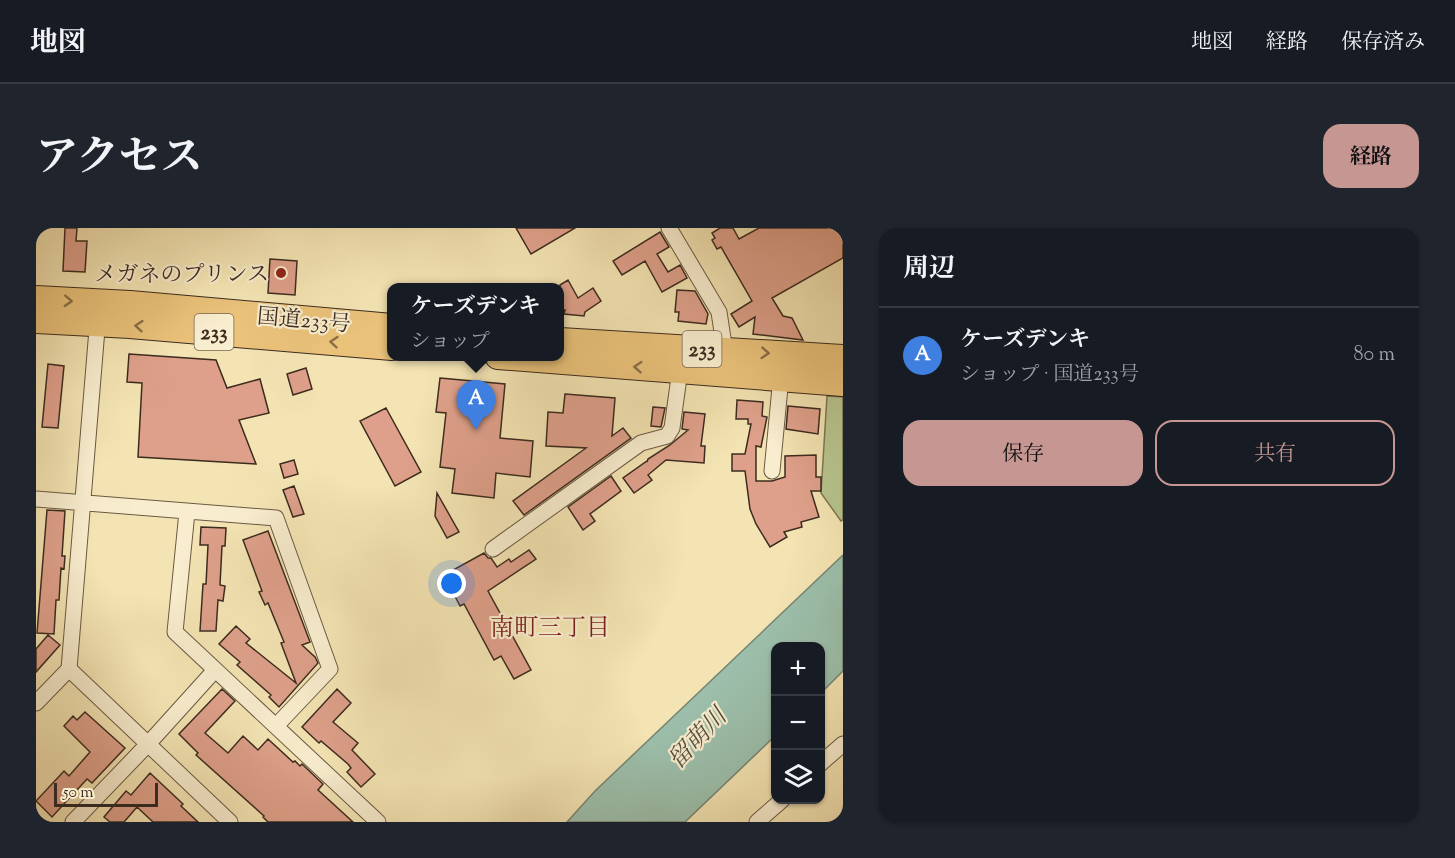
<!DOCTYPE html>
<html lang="ja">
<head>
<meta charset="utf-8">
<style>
  :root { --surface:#171b24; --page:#20242c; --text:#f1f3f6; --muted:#9ea1a6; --line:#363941; --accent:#c59692 }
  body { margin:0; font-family:"Sorts Mill Goudy","Noto Serif JP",serif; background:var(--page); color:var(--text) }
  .controls { position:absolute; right:18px; bottom:18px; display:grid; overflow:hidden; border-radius:12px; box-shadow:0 2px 4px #0004 }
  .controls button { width:54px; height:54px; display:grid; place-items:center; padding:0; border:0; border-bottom:2px solid var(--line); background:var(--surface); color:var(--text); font:30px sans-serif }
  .scale { position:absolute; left:18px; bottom:15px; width:104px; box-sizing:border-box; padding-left:6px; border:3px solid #3c2b1f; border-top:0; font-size:16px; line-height:21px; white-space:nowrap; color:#3c2b1f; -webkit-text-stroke:4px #f8edce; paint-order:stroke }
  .you { position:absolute; left:416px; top:356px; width:21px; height:21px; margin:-15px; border:4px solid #fff; border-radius:50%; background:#1a73e8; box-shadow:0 0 0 9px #1a73e833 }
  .badge { display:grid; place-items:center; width:39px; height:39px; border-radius:50%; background:var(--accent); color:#fff; font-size:20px; font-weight:700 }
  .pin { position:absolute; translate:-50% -50px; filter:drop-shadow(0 2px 3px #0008) }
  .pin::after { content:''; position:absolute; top:32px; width:21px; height:18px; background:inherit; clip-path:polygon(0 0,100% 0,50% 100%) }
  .popup { position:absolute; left:351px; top:55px; width:177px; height:78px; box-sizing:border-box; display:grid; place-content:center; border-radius:12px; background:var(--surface); filter:drop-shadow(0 2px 4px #0005); font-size:20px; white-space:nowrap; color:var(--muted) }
  .popup b { font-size:22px; color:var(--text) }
  .popup::after { content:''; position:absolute; left:50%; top:100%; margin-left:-12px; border:12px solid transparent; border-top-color:var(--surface) }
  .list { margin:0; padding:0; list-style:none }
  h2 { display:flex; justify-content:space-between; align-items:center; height:78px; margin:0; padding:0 24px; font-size:26px }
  h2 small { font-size:20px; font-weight:400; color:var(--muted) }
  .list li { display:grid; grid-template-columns:39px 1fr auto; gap:18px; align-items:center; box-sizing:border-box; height:96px; padding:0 24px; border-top:2px solid var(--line) }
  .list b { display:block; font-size:22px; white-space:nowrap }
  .list p { margin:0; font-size:20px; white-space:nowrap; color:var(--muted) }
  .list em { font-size:20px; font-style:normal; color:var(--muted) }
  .actions { display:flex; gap:12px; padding:18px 24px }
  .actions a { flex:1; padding:14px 0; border:2px solid var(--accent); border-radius:18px; text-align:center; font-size:21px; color:var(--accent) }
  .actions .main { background:var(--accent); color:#111 }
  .icon { flex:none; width:33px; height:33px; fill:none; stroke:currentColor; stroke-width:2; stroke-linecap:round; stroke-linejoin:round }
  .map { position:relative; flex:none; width:807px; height:594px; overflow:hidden; border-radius:18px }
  header { display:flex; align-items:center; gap:36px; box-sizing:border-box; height:84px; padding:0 30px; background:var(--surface); border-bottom:2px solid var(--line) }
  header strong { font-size:28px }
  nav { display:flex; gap:33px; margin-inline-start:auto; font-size:21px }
  .intro { display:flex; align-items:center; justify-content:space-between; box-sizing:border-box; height:144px; padding:0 36px }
  h1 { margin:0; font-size:42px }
  .button { padding:15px 27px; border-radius:18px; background:var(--accent); color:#111; font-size:21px; font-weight:700 }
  main { display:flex; gap:36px; padding:0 36px }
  aside { flex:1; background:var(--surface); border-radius:18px; box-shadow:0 2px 4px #0004 }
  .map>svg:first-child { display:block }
  .green { fill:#b8c58f; stroke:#7a7857; stroke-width:1.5 }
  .water { fill:#9cbfab; stroke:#768473; stroke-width:1.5 }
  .building { fill:#dea08a; stroke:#3c2b1f; stroke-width:1.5 }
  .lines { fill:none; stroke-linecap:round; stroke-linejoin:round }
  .minor-casing { stroke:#6a5944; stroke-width:17 }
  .trunk-casing { stroke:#3c2b1f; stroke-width:28 }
  .minor { stroke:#f8edce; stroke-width:15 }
  .trunk { stroke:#eac27a; stroke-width:26 }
  .oneway { stroke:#8a6f48 }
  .poi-dot { fill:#8f2418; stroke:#f8edce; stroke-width:2 }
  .labels { text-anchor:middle; stroke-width:4.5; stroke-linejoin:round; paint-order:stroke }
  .shield { fill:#f8edce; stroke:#746554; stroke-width:1.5 }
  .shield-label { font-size:21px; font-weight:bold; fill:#3c2b1f }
  .poi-label { font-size:22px; fill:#3c2b1f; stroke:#f8edce; text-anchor:end }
  .street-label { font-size:22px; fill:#3c2b1f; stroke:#f8edce }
  .neighbourhood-label { font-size:24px; fill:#7a1f14; stroke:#f8edce }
  .water-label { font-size:24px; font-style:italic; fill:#545042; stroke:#f8edce }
</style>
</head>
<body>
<header>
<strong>地図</strong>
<nav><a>地図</a><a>経路</a><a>保存済み</a></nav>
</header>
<div class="intro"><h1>アクセス</h1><a class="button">経路</a></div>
<main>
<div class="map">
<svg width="807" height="594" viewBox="0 0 807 594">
  <rect width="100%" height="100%" fill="#f4e4b3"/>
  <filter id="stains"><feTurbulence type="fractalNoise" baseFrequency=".00333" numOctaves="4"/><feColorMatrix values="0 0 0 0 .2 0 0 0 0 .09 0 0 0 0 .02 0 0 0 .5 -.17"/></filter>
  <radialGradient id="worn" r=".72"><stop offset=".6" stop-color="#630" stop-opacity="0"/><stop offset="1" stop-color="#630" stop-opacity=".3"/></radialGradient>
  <!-- green -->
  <path class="green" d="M791 168 807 169V292L805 293 785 265Z"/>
  <!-- water -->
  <path class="water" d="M807 327V443L785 465 784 418H740L739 508 649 594H531L559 563Z"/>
  <!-- building -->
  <path class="building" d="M29 0H41L40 13H51L49 44 27 43Z
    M480 0H539L495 26Z
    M684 0H697L703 11 723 0H807V30L736 70 747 88 756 90 767 112 717 106 719 89 703 99 695 86 716 73 685 19 681 21 676 12 679 10 676 5Z
    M624 4 633 19 621 26 632 44 644 37 651 50 626 64 609 33 586 47 577 33Z
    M234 31 261 33 259 67 232 65Z
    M532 52 542 70 557 60 565 73 549 84 548 88 528 86 529 82H524V57Z
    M641 62 659 63 672 86 670 96 642 93 643 84H639Z
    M93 126 180 132 191 160 224 151 233 185 203 192 220 236 102 229 106 155 91 154Z
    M12 136 28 138 22 200 6 199Z
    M270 140 276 161 257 167 251 146Z
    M404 150 469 156 464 210 497 213 494 249 460 245 458 270 416 265 419 241 404 239 410 185 400 184Z
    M529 166 579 170 576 208 587 200 595 210 488 287 477 273 550 220 510 218 512 184 527 185Z
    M701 172 727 174 726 188 731 189 725 219 720 218V253H736L749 249V228L780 227V249H785V263H775L783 289 765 294 766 299 748 304 751 309 734 319 720 296 714 281 709 243H696V226H709L715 196H712V191H700Z
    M752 178 784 181 782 206 750 201Z
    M617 179 629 180 625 199 615 198Z
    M350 180 385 244 359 258 324 193Z
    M648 184 669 186 665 218H669L668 235 630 232 612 247 616 252 598 265 587 250 611 233V234L612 231 634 217 652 202 646 201Z
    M258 232 262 246 248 250 244 236Z
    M575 248 585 263 554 286 559 293 547 302 532 279Z
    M258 258 268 286 257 289 247 262Z
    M401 265 423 304 411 310 399 288Z
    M11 282 29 283 26 328H29L28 341 25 340 23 372H20L18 406 1 405Z
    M165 299 190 300 189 318H186L184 357 189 358 187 373 182 372 180 403H164L167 356H170L172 317H164Z
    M232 303 274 414 266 417 279 429 282 435 243 479 233 469 235 467 201 437 204 434 183 416 200 398 214 411 210 415 260 455 245 415 248 414 232 375 229 377 223 364 226 363 207 312Z
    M493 322 500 331 452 363 495 442 478 451 465 428 458 432 428 376 424 378 408 347 448 325 452 330H455L461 339 473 331 475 334Z
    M12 407 24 417 0 444V421Z
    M186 461 199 473 169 505 192 525 207 508 222 522 232 511 257 534 259 533 264 538 266 536 287 556 282 562 317 594H232L227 589 228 588 160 527 162 525 143 506Z
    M301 461 315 475 297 494 322 515 316 522 339 546 325 559 311 544 315 540 312 536 285 513 283 515 266 499Z
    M49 484 89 520 56 555 51 551 16 589 0 573 28 543 33 548 54 524 28 498 37 488 41 492Z
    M114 545 147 576 145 578 162 594H117L101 579 88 594H74L68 589 90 563 95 567Z"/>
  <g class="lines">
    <defs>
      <path id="minor" d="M633 0 683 84 690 130
        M736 243 745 149
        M0 271 240 290 294 441 240 498
        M151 284 139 404 342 594
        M457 321 605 215 631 208 636 200 644 142
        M33 441 194 594
        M0 475 33 441 62 89
        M784 536 807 516
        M37 594 113 515 179 442
        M721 594 746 572"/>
      <path id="trunk" d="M0 71 94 76 356 99
        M0 92 94 97 356 119
        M524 113 807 130
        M462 128 807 155"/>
    </defs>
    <!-- minor casing -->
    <use href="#minor" class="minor-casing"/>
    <!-- trunk casing -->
    <use href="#trunk" class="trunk-casing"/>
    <!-- minor -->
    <use href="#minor" class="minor"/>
    <!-- trunk -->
    <use href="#trunk" class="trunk"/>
  </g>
  <!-- one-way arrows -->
  <defs><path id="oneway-chevron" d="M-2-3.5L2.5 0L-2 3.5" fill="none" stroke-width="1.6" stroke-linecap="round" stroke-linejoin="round" transform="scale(1.5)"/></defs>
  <g class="oneway">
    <use href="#oneway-chevron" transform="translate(32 73) rotate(3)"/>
    <use href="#oneway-chevron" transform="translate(103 98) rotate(-175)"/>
    <use href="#oneway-chevron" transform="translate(298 114) rotate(-175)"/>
    <use href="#oneway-chevron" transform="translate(729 125) rotate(4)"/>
    <use href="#oneway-chevron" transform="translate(602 139) rotate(-176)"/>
  </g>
  <!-- markers -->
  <circle class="poi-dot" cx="245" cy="45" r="6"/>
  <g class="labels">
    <!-- shield labels -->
    <g class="shield">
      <rect x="158.5" y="86" width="39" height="36" rx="4.5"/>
      <rect x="646.5" y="103" width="39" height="36" rx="4.5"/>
    </g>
    <g class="shield-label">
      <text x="178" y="111">233</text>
      <text x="666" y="128">233</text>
    </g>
    <!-- poi labels -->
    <g class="poi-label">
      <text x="233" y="53">メガネのプリンス</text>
    </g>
    <!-- street labels -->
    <g class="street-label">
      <text transform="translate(268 91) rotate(5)" y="8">国道233号</text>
    </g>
    <!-- neighbourhood labels -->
    <g class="neighbourhood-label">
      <text x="514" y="407">南町三丁目</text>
    </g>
    <!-- water labels -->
    <g class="water-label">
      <text transform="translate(661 510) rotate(-47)" y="8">留萌川</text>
    </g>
  </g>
  <rect width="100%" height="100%" filter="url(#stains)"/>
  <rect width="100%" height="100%" fill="url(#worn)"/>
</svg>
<div class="controls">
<button>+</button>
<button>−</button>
<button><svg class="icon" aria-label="layers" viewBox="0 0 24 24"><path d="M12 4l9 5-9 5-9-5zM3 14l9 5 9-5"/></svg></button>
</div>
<div class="scale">50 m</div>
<div class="you"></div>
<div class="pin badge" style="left:440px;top:202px;background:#3f7fe0">A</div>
<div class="popup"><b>ケーズデンキ</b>ショップ</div>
</div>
<aside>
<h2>周辺<small></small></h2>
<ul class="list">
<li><span class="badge" style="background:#3f7fe0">A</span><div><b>ケーズデンキ</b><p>ショップ · 国道233号</p></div><em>80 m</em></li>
</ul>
<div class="actions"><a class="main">保存</a><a>共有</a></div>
</aside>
</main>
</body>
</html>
